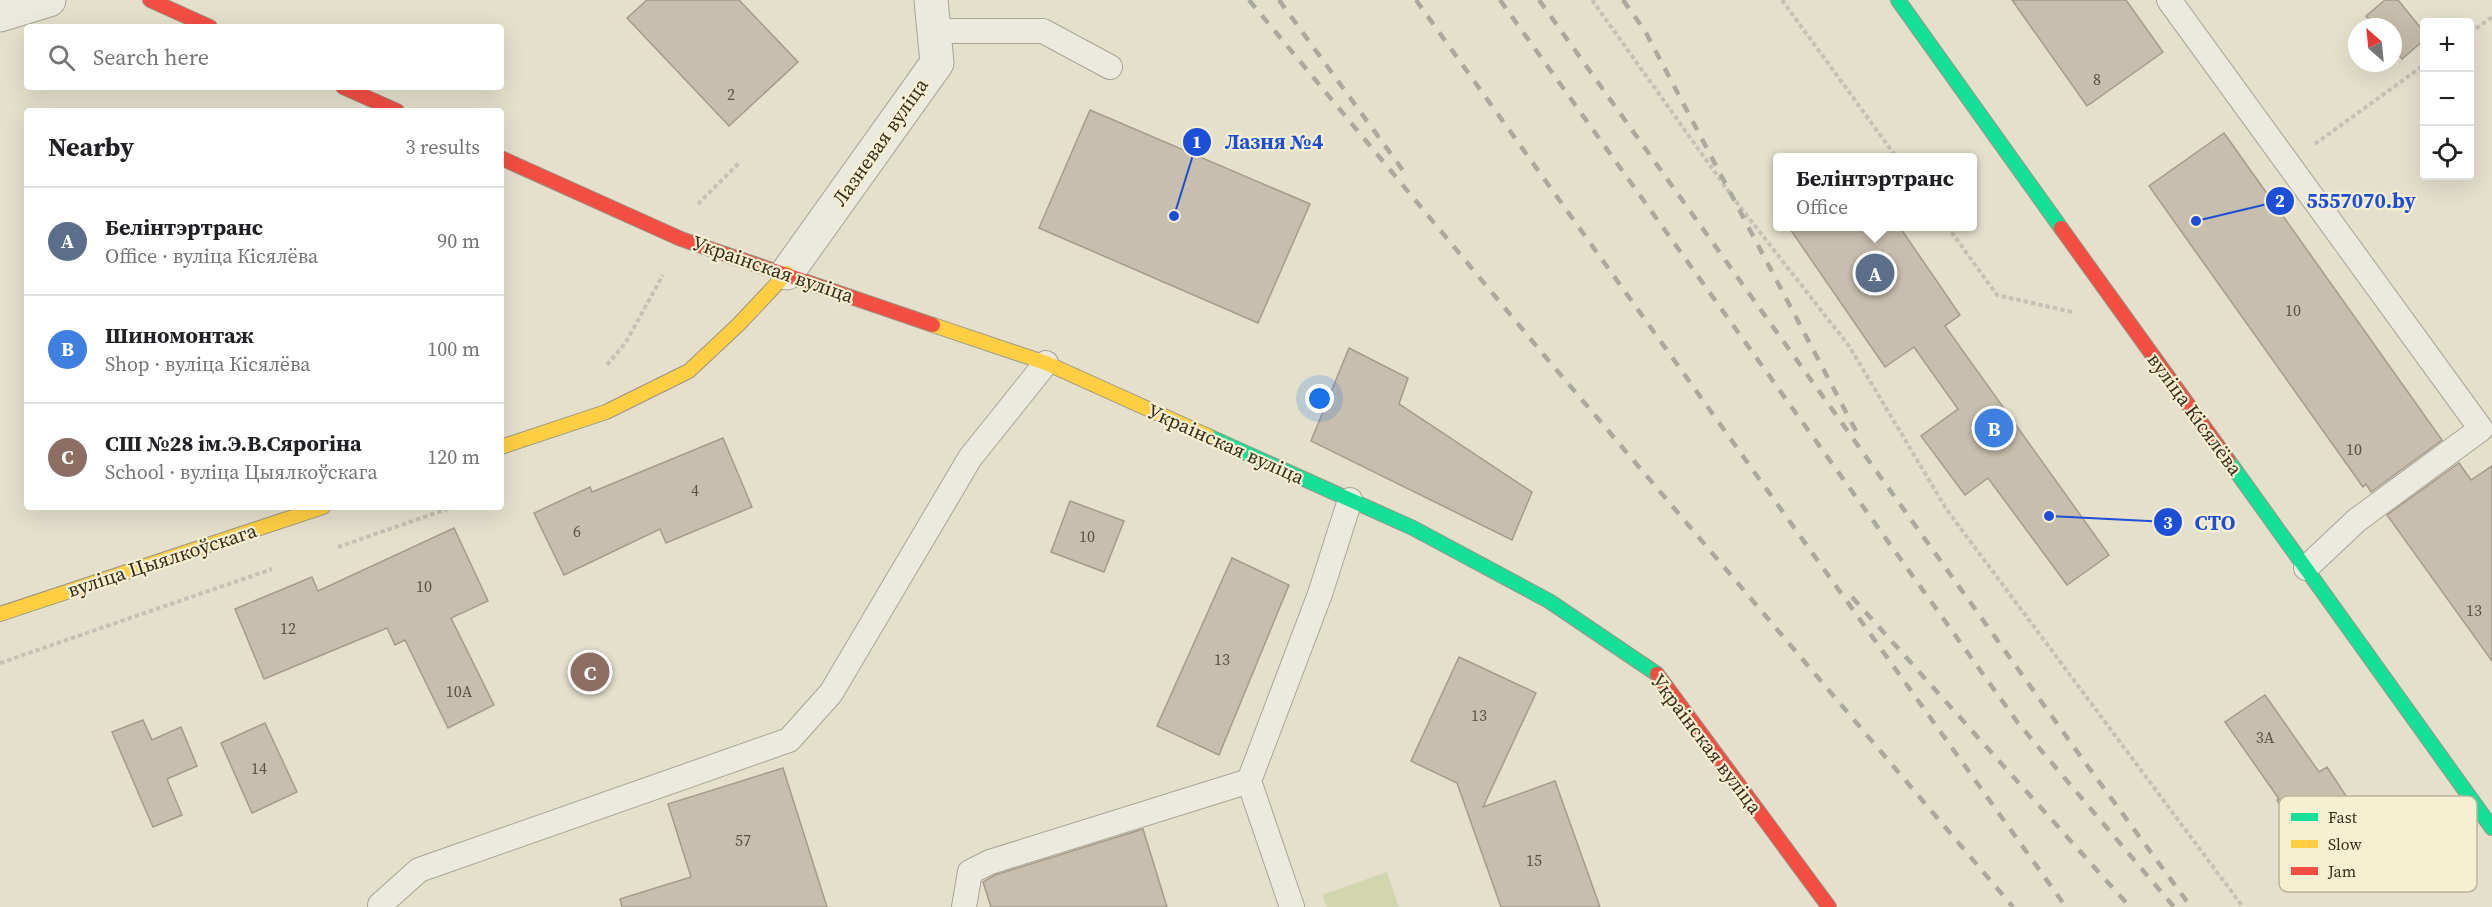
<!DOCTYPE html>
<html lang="en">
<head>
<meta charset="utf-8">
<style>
  :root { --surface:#fff; --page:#f2f2f2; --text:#202124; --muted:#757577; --line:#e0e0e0; --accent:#ea580c }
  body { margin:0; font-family:"Source Serif 4",serif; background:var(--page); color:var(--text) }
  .controls { position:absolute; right:18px; top:18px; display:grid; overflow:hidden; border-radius:6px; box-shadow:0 6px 24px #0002 }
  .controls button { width:54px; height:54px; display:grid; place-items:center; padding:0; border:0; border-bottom:2px solid var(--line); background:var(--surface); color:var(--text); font:30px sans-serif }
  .compass { position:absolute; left:2348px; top:18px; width:54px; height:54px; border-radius:50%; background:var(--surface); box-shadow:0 6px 24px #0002; rotate:333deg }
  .you { position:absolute; left:1320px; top:399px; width:21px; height:21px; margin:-15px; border:4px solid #fff; border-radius:50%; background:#1a73e8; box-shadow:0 0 0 9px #1a73e833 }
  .badge { display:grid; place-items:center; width:39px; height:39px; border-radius:50%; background:var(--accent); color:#fff; font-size:20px; font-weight:700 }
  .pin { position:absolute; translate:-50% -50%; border:3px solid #fff; box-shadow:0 2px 6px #0006 }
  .popup { position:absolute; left:1773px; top:153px; width:204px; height:78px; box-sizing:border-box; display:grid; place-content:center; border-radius:6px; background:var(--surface); filter:drop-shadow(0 2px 4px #0005); font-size:20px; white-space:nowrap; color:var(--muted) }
  .popup b { font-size:22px; color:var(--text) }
  .popup::after { content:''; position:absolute; left:50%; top:100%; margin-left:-12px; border:12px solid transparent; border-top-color:var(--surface) }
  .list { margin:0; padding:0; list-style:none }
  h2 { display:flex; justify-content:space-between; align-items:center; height:78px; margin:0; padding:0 24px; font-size:26px }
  h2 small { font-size:20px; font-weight:400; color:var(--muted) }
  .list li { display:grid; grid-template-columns:39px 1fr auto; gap:18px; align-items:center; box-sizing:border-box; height:108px; padding:0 24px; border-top:2px solid var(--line) }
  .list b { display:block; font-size:22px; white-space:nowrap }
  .list p { margin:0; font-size:20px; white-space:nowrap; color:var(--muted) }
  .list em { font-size:20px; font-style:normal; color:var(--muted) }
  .icon { flex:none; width:33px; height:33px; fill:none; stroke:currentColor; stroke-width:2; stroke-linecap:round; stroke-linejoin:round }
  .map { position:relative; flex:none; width:2492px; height:907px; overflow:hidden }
  .search { position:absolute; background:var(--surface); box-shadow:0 6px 24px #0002; left:24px; top:24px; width:480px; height:66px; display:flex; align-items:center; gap:15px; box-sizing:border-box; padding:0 21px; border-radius:6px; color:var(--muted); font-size:22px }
  .panel { position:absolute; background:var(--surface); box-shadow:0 6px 24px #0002; left:24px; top:108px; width:480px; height:402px; border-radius:6px }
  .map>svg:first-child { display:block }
  .green { fill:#d1d6ae }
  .building { fill:#c8bead; stroke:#a49b8b; stroke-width:1.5 }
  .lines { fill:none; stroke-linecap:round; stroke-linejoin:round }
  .lane-casing { stroke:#a9a496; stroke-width:26 }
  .street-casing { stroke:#a9a496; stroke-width:35 }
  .fast-casing { stroke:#999485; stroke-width:16 }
  .slow-casing { stroke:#999485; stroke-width:16 }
  .jam-casing { stroke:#999485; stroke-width:16 }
  .path { stroke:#c5c1b4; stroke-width:4; stroke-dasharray:4.5 3; stroke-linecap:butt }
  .lane { stroke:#ece9de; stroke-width:24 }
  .street { stroke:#ece9de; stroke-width:33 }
  .fast { stroke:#16e098; stroke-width:14 }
  .slow { stroke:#ffcf43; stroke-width:14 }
  .jam { stroke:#f24e42; stroke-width:14 }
  .rail { stroke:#aba89e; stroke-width:4.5; stroke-dasharray:10 10; stroke-linecap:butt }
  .labels { text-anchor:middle; stroke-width:4.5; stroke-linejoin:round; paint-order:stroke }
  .number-label { font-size:16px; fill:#5c5141 }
  .street-label { font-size:20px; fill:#382d1d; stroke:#f6efd1 }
  .key { fill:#f6efd1; stroke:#bdb59b; stroke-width:1.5 }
  .key-label { font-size:16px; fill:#382d1d }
  .leader { fill:none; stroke:#1d4ed8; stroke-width:2 }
  .callout-dot { fill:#1d4ed8; stroke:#f6efd1; stroke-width:2 }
  .mark-label { font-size:18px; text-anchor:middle; font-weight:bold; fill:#fff }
  .callout-label { font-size:21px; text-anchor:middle; font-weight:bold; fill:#1d4ed8; stroke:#f6efd1; stroke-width:4.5; stroke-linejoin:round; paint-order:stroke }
</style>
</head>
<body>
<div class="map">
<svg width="2492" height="907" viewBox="0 0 2492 907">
  <rect width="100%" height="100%" fill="#e4e0cc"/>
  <!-- green -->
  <path class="green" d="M1387 872 1399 907H1327L1322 895Z"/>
  <!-- building -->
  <path class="building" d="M647 0H739L798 62 729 126 627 18Z
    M2012 0H2126L2163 52 2087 106Z
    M2385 0H2398L2424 32V40L2402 59 2393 48V27H2376L2366 16Z
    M1090 110 1310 204 1258 323 1039 228Z
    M2224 133 2442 440 2371 492 2366 484 2363 487 2149 186Z
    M1788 226H1899L1960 315 1945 326 2109 555 2067 585 1988 478 1965 495 1921 436 1958 409 1914 347 1885 367Z
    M1349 348 1408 378 1399 404 1532 492 1512 540 1311 441Z
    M723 438 752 507 666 543 660 529 564 575 534 513 590 487 592 492Z
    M2459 463 2471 480 2492 466V661L2387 515Z
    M1070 501 1124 521 1104 572 1051 552Z
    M454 528 488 601 451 618 494 705 448 728 405 640 395 645 387 628 264 679 235 609 312 577 318 591Z
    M1232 558 1289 585 1219 755 1157 726Z
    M1459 657 1536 693 1483 807 1555 781 1600 907H1501L1457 783 1411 761Z
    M2265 695 2319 772 2327 767 2354 808 2303 841 2277 800 2279 799 2225 722Z
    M143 720 152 740 181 727 197 766 167 779 182 815 153 827 112 732Z
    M265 723 297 792 252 813 221 743Z
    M783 768 827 907H622L620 899 691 877 668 804Z
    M1143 829 1167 907H991L983 882 995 875Z"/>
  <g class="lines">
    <defs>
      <path id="lane" d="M2169 0 2481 429 2357 520 2306 568
        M934 31H1043L1110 67
        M381 907 380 905 419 870 789 740 831 693 970 458 1046 363
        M964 907 970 872 990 862 1249 781
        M1292 907 1249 781 1320 594 1350 500"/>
      <path id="street" d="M0 15 49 0
        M787 273 937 63 931 0"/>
      <path id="fast" d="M1898 0 2061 228
        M1208 436 1413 528 1549 601 1657 674
        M2228 460 2492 828"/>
      <path id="slow" d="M933 325 1046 363 1208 436
        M501 447 606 412 689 371 739 324 787 273
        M0 614 323 507"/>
      <path id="jam" d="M150 0 210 27
        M343 87 397 111
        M501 158 681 239 933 325
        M2061 228 2228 460
        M1657 674 1829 907"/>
    </defs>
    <!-- lane casing -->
    <use href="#lane" class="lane-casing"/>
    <!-- street casing -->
    <use href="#street" class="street-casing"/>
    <!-- fast casing -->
    <use href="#fast" class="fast-casing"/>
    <!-- slow casing -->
    <use href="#slow" class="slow-casing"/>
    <!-- jam casing -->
    <use href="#jam" class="jam-casing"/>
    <!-- path -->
    <path class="path" d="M1592 0 1734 199 1849 346 1947 510 2243 907
      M1782 0 1897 158
      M2470 33 2492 17
      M2315 144 2424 65
      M698 204 739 163
      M1947 226 1997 295 2072 312
      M607 365 626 342 663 275
      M338 547 453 507
      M0 663 272 569"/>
    <!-- lane -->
    <use href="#lane" class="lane"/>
    <!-- street -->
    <use href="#street" class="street"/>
    <!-- fast -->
    <use href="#fast" class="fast"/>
    <!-- slow -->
    <use href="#slow" class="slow"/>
    <!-- jam -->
    <use href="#jam" class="jam"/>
    <!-- rail -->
    <path class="rail" d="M1249 0 1543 354 2013 907
      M1279 0 1407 176
      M1416 0 2066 907
      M1500 0 2018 723 2174 907
      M1539 0 2081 757 2191 907
      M1623 0 1645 31 1856 431
      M1852 597 2130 907"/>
  </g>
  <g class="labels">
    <!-- number labels -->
    <g class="number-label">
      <text x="2097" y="85">8</text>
      <text x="731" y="100">2</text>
      <text x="2293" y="316">10</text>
      <text x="2354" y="455">10</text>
      <text x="695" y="496">4</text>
      <text x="577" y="537">6</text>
      <text x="1087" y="542">10</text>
      <text x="424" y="592">10</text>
      <text x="2474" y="616">13</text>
      <text x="288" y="634">12</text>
      <text x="1222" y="665">13</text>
      <text x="459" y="697">10А</text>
      <text x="1479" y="721">13</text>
      <text x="2265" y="743">3А</text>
      <text x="259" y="774">14</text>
      <text x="743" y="846">57</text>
      <text x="1534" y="866">15</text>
    </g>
    <!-- street labels -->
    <g class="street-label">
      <text transform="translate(880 142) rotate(-55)" y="7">Лазневая вуліца</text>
      <text transform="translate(773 269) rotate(19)" y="7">Украінская вуліца</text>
      <text transform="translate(2195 414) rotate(54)" y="7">вуліца Кісялёва</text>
      <text transform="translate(1226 444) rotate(24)" y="7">Украінская вуліца</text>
      <text transform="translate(162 560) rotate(-18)" y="7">вуліца Цыялкоўскага</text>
      <text transform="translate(1707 744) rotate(53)" y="7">Украінская вуліца</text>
    </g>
  </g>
  <!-- legend -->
  <rect x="2279" y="796" width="198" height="96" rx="9" class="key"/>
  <rect x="2291" y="813" width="27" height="8" fill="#16e098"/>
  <rect x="2291" y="840" width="27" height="8" fill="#ffcf43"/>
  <rect x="2291" y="867" width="27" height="8" fill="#f24e42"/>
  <g class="key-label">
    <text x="2328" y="823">Fast</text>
    <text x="2328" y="850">Slow</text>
    <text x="2328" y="877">Jam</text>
  </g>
  <!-- callouts -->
  <path class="leader" d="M1174 216L1197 142M2196 221L2280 201M2049 516L2168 522"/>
  <g class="callout-dot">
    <circle cx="1174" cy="216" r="6"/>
    <circle cx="2196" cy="221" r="6"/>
    <circle cx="2049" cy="516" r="6"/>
    <circle cx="1197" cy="142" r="15"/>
    <circle cx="2280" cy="201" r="15"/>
    <circle cx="2168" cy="522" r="15"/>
  </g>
  <g class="mark-label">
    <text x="1197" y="148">1</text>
    <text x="2280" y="207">2</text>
    <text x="2168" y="529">3</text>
  </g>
  <g class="callout-label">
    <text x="1274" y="149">Лазня №4</text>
    <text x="2361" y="208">5557070.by</text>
    <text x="2215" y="530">СТО</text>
  </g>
</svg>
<div class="controls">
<button>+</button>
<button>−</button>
<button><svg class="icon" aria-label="locate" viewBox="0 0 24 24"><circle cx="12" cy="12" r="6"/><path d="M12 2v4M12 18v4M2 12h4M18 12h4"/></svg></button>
</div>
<svg class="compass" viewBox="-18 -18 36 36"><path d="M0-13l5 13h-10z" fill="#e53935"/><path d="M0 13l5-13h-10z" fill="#757577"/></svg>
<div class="you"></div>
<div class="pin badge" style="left:1875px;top:273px;background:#5c6f8a">A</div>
<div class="popup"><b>Белінтэртранс</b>Office</div>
<div class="pin badge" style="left:1994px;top:428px;background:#3f7fe0">B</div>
<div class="pin badge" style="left:590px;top:672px;background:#8d6e63">C</div>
<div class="search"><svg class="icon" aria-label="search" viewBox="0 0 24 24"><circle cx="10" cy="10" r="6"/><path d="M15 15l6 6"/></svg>Search here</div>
<section class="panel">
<h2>Nearby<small>3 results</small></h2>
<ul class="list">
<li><span class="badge" style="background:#5c6f8a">A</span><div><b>Белінтэртранс</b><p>Office · вуліца Кісялёва</p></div><em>90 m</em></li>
<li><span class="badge" style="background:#3f7fe0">B</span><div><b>Шиномонтаж</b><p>Shop · вуліца Кісялёва</p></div><em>100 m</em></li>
<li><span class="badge" style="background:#8d6e63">C</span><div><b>СШ №28 ім.Э.В.Сярогіна</b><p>School · вуліца Цыялкоўскага</p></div><em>120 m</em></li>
</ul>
</section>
</div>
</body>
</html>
